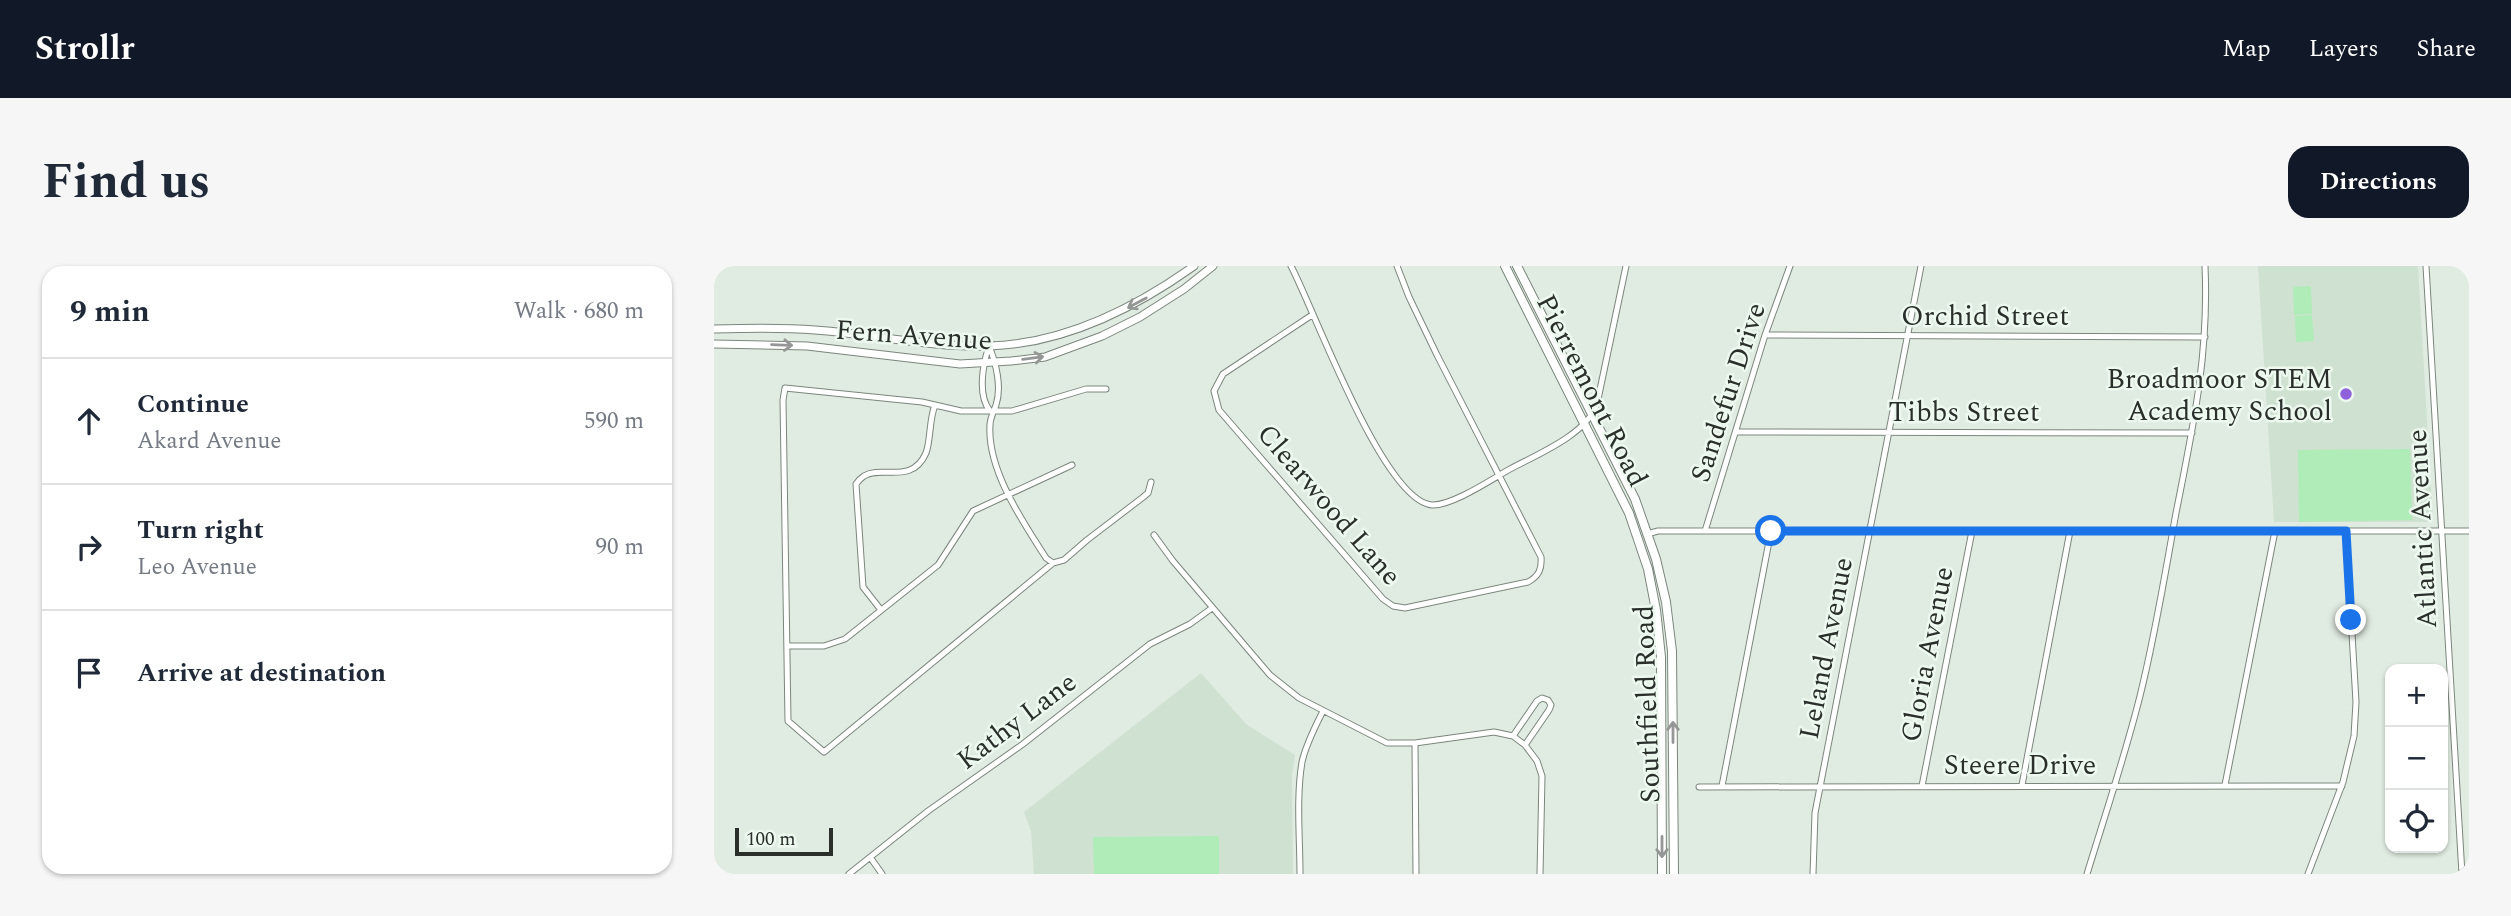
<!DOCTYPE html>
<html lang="en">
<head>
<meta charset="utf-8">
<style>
  :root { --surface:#fff; --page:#f6f6f7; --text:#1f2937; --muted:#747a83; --line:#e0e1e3; --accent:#111827 }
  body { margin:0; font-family:Spectral,serif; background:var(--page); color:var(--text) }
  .controls { position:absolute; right:21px; bottom:21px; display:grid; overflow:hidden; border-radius:14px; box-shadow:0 2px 5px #0004 }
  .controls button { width:63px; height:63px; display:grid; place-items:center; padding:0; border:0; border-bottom:2px solid var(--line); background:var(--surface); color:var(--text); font:35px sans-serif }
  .scale { position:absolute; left:21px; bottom:18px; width:98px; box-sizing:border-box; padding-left:7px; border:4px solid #2a2f2b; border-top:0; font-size:19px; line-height:24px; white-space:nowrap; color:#2a2f2b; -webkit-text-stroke:5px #edf9ee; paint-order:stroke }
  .stop { position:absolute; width:21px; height:21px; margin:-16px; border:5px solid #1a73e8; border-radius:50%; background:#fff }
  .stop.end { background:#1a73e8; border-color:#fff; box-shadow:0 2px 7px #0008 }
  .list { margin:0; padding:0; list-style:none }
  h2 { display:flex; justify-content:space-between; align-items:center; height:91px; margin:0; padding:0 28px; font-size:30px }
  h2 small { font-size:23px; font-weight:400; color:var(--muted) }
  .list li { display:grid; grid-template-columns:46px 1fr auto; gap:21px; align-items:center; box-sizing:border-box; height:126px; padding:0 28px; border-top:2px solid var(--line) }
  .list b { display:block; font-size:26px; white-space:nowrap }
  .list p { margin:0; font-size:23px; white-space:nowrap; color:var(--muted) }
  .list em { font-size:23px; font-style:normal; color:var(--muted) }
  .icon { flex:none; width:38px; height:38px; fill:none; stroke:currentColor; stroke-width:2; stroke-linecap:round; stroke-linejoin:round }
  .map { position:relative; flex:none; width:1755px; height:608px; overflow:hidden; border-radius:21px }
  header { display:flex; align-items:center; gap:42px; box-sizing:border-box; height:98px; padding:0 35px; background:var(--accent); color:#fff }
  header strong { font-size:33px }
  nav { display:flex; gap:38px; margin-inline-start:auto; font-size:24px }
  .intro { display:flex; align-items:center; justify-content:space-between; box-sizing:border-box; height:168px; padding:0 42px }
  h1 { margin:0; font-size:49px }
  .button { padding:18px 32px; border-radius:21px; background:var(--accent); color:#fff; font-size:24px; font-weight:700 }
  main { display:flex; gap:42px; padding:0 42px }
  aside { flex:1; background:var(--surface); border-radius:21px; box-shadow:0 2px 5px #0004 }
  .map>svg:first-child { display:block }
  .built { fill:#cfe1d1 }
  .green { fill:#afecb8 }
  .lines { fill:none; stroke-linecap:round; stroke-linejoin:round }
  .minor-casing { stroke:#7b867d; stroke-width:7 }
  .tertiary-casing { stroke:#7b867d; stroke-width:9 }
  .secondary-casing { stroke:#7b867d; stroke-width:10 }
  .minor { stroke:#fff; stroke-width:5 }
  .tertiary { stroke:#fff; stroke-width:7 }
  .secondary { stroke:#fff; stroke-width:8 }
  .oneway { stroke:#949795 }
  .route { stroke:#1a73e8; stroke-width:9 }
  .poi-dot { fill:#9061db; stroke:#edf9ee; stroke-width:2.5 }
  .labels { text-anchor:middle; stroke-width:5; stroke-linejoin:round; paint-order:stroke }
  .street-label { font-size:28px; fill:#2a2f2b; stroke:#edf9ee }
  .poi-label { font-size:28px; fill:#2a2f2b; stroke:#edf9ee; text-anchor:end }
</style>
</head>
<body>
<header>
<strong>Strollr</strong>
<nav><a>Map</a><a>Layers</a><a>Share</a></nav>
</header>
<div class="intro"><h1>Find us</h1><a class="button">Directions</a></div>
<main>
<aside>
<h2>9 min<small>Walk · 680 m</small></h2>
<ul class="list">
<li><svg class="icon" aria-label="ahead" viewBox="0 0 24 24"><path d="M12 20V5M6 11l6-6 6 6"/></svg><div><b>Continue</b><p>Akard Avenue</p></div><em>590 m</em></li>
<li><svg class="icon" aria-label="right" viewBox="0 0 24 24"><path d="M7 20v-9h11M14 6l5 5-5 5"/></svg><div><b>Turn right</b><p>Leo Avenue</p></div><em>90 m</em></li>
<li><svg class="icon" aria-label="arrive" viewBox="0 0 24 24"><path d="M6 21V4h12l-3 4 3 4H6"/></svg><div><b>Arrive at destination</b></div></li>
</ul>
</aside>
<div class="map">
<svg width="1755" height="608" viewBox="0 0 1755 608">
  <rect width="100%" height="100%" fill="#e0ebe1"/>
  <!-- built -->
  <path class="built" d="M1544 0H1704L1719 256H1560Z
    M487 407 532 458 581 489 578 510 579 608H320L317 565 310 546Z"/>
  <!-- green -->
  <path class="green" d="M1597 20 1598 48 1580 49 1579 21Z
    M1598 49 1600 75 1582 76 1581 50Z
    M1696 183 1698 254 1585 256 1584 184Z
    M505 570V608H380L379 571Z"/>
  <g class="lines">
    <defs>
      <path id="minor" d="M577 0C600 43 669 235 718 239 738 240 778 213 796 203 824 188 872 169 883 138L912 0
        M1712 0 1748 608
        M598 49 509 108 500 125 505 144 669 333 679 340 691 342 814 316C825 310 828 303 827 291L723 89 695 31 683 0
        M1051 69 1491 71
        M275 80C282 97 288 121 282 139 280 145 276 152 276 159 273 204 309 256 332 292L339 297 350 294 373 274 428 232 434 227 437 216
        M275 80C269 98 263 129 276 145H298L372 123H392
        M279 145H247L208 136 71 122 69 134 74 455 110 486 339 297
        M1022 166 1478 167
        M991 265 1051 69 1076 0
        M933 268 944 265H1755
        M440 269 459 295 556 409 585 432 673 477H701L780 466 799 470 811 479 823 495 828 510 826 608
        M167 344 149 321 142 218C144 215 147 212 150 210 168 199 198 219 212 187 217 173 215 154 221 139
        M74 380H110L131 373 224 299 259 245 358 199
        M799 470 823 435 828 432 834 434 837 439 835 444 811 479
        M701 477 702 608
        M1308 519 1356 265
        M1511 519 1561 265
        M1008 520 1057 265
        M1208 520 1258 265
        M985 521 1628 520
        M156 591 168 608
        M135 608 214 545 309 478 436 378 476 358 498 342
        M586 608C586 572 582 532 588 496 592 478 601 461 609 445
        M1099 608 1101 547 1207 0
        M1373 608C1391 549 1411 490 1426 430 1441 370 1451 308 1462 247 1479 161 1495 89 1491 0
        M1594 608 1629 516 1640 470 1642 436 1632 265"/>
      <path id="tertiary" d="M0 63C34 62 67 61 101 64 159 68 217 82 275 80 349 78 421 42 480 0
        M0 78 93 80 246 98 297 95 331 91 388 70 426 51 470 23 499 0"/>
      <path id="secondary" d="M791 0 915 247 934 303 942 344 947 391 948 608
        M803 0 921 233 942 293 952 336 958 385 960 608"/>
    </defs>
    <!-- minor casing -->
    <use href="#minor" class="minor-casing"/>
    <!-- tertiary casing -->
    <use href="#tertiary" class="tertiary-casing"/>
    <!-- secondary casing -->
    <use href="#secondary" class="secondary-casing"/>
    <!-- minor -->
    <use href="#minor" class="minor"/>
    <!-- tertiary -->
    <use href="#tertiary" class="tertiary"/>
    <!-- secondary -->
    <use href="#secondary" class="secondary"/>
  </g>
  <!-- one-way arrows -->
  <defs><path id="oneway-shaft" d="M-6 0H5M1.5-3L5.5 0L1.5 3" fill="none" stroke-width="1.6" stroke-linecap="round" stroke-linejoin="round" transform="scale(1.75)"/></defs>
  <g class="oneway">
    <use href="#oneway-shaft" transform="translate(423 37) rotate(152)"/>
    <use href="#oneway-shaft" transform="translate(68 79) rotate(2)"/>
    <use href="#oneway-shaft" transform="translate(319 92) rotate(-7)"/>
    <use href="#oneway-shaft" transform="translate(959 466) rotate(-90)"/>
    <use href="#oneway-shaft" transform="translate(948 581) rotate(90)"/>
  </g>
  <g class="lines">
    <!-- route -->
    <path class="route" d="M1057 265H1632L1637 354"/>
  </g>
  <!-- markers -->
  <circle class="poi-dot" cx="1632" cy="128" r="7"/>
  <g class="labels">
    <!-- street labels -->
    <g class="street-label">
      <text x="1271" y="59">Orchid Street</text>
      <text transform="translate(200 68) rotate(4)" y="10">Fern Avenue</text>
      <text transform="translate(879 124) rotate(63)" y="10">Pierremont Road</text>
      <text transform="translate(1013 126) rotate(-72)" y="10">Sandefur Drive</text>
      <text x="1250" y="155">Tibbs Street</text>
      <text transform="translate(616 238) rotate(49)" y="10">Clearwood Lane</text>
      <text transform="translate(1707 263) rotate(-93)" y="10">Atlantic Avenue</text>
      <text transform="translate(1111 382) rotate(-79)" y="10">Leland Avenue</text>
      <text transform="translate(1212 388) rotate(-79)" y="10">Gloria Avenue</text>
      <text transform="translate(932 438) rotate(-92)" y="10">Southfield Road</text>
      <text transform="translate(302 454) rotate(-37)" y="10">Kathy Lane</text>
      <text x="1306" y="508">Steere Drive</text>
    </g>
    <!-- poi labels -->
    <g class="poi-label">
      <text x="1618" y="122">Broadmoor STEM<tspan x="1618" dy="32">Academy School</tspan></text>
    </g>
  </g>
</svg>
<div class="controls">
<button>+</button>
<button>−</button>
<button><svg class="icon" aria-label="locate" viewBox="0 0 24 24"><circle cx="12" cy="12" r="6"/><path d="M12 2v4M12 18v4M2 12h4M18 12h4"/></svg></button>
</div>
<div class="scale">100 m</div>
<div class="stop" style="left:1057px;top:265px"></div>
<div class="stop end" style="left:1637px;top:354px"></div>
</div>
</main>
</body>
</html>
